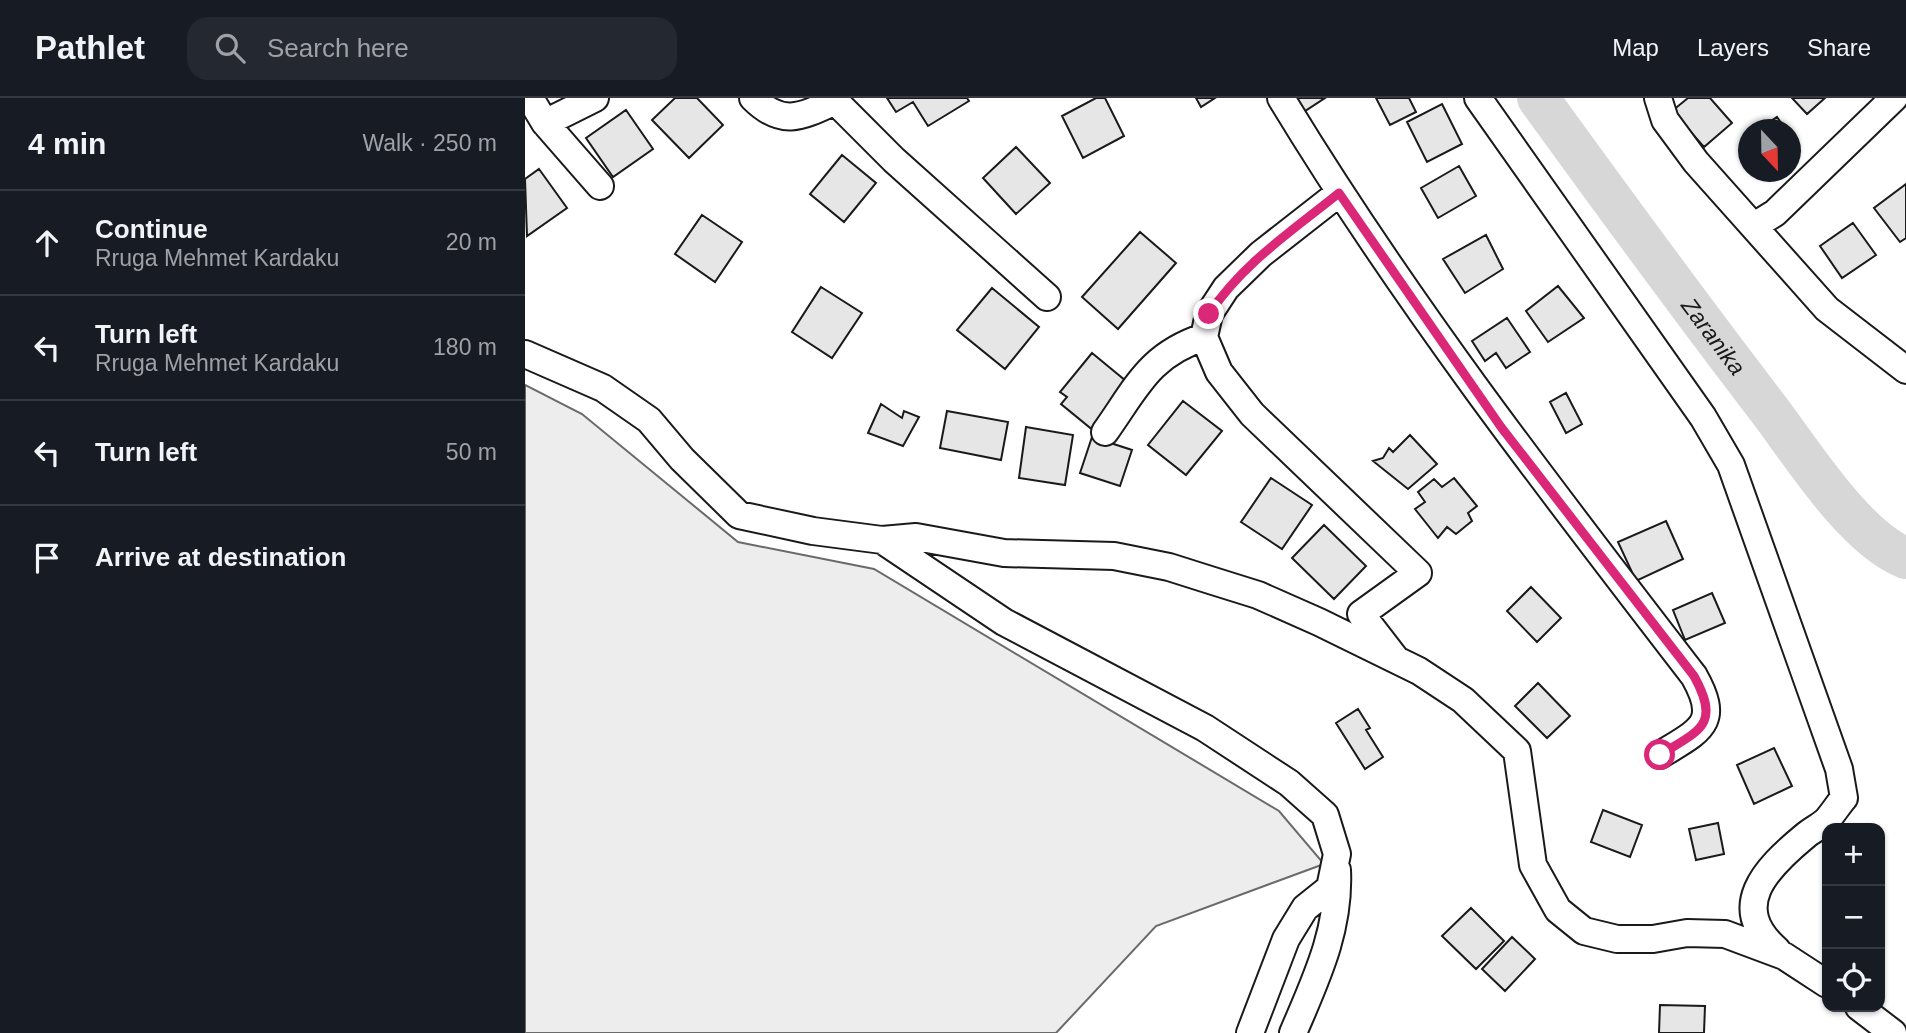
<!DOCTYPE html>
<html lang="en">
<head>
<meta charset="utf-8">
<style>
  :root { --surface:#171b24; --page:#242831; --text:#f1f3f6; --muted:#9ea1a6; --line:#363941 }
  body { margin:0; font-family:Helvetica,sans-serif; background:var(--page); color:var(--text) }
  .controls { position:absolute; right:21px; bottom:21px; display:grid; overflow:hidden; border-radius:14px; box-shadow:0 2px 5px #0004 }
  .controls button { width:63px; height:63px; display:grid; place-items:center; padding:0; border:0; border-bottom:2px solid var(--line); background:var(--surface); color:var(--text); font:35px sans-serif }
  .compass { position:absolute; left:1213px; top:21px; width:63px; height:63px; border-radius:50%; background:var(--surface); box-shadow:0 2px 5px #0004; rotate:158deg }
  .stop { position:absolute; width:21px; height:21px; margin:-16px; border:5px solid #db2777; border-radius:50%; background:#fff }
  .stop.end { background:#db2777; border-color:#fff; box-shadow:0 2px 7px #0008 }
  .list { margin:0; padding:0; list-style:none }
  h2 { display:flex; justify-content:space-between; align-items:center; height:91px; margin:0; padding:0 28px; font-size:30px }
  h2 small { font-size:23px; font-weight:400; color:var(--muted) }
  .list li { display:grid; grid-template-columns:46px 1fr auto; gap:21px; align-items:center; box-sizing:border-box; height:105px; padding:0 28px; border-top:2px solid var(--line) }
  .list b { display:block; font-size:26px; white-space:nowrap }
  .list p { margin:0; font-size:23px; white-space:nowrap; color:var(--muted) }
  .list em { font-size:23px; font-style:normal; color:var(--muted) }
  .icon { flex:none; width:38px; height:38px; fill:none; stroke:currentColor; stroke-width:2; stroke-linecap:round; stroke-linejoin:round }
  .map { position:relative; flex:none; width:1381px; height:935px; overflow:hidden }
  header { display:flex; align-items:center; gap:42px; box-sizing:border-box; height:98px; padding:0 35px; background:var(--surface); border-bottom:2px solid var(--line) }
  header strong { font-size:33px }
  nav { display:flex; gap:38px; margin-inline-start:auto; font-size:24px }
  .search { width:490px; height:63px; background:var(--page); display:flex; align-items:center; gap:18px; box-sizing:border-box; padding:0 24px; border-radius:21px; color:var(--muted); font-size:26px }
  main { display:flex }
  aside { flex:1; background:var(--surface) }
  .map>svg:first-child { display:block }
  .built { fill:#ededed; stroke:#6a6a6a; stroke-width:2 }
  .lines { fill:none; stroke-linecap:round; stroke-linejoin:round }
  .river { stroke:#d7d7d7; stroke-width:42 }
  .building { fill:#e6e6e6; stroke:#1a1a1a; stroke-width:2 }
  .minor-casing { stroke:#1a1a1a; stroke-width:30 }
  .minor { stroke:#fff; stroke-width:26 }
  .route { stroke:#db2777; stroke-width:9 }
  .labels { text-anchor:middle; stroke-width:5; stroke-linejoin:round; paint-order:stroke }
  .water-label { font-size:23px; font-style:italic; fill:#1a1a1a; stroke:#fff }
</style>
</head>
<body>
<header>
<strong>Pathlet</strong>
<div class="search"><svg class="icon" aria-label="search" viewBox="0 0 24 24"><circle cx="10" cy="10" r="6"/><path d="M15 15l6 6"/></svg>Search here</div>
<nav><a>Map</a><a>Layers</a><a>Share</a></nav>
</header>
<main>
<aside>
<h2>4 min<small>Walk · 250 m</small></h2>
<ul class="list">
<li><svg class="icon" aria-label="ahead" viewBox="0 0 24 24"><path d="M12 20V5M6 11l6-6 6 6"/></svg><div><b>Continue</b><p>Rruga Mehmet Kardaku</p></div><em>20 m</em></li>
<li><svg class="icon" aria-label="left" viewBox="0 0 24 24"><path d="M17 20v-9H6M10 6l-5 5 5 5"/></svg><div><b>Turn left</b><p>Rruga Mehmet Kardaku</p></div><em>180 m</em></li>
<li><svg class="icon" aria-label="left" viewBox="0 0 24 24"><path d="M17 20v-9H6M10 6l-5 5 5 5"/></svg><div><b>Turn left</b></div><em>50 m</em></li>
<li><svg class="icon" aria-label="arrive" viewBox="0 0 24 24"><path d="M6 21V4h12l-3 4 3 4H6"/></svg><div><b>Arrive at destination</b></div></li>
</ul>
</aside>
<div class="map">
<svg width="1381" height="935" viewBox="0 0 1381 935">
  <rect width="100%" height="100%" fill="#fff"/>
  <!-- built -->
  <path class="built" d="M0 287 57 316 213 444 349 471 754 713 799 766 631 828 531 935H0Z"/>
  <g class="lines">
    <!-- river -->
    <path class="river" id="s1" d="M1013 0C1089 105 1166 210 1245 313 1278 357 1331 441 1381 460"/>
  </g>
  <!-- building -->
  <path class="building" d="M150 0H172L198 27 164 60 127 22Z
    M362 0H442L444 3 403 28 388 4 371 14Z
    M571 0H580L599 38 558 60 537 18Z
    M671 0H690L676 9Z
    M767 0H800L777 15Z
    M851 0H884L891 14 865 27Z
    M1163 0H1185L1207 25 1179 49 1147 13Z
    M1267 0H1300L1282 16Z
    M917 6 937 46 902 64 882 24Z
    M101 12 128 51 88 79 61 40Z
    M1252 19 1261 32H1233Z
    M1266 39 1273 50 1266 55Z
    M491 49 525 85 491 116 458 80Z
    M317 57 351 85 319 124 285 96Z
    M934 68 951 98 913 120 896 90Z
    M14 71 42 110 2 138 0 81Z
    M1381 86V140L1375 144 1349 110Z
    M177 117 217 144 190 184 150 156Z
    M1328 125 1351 157 1317 180 1295 148Z
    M615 134 651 165 593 231 557 199Z
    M961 137 978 171 940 195 918 161Z
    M1033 188 1059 220 1023 244 1001 213Z
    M296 189 337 215 307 260 267 234Z
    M467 190 514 229 480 271 432 232Z
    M982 220 1005 254 981 270 971 255 960 263 947 243Z
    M567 255 607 288 569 333 536 306 542 299 535 294Z
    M1041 295 1057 326 1041 335 1025 304Z
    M658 303 697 333 661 377 623 347Z
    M356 306 377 320 379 313 394 319 378 348 343 335Z
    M422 313 483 324 476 362 415 350Z
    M501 329 548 337 540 387 494 380Z
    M885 337 912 366 883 391 848 363 858 360 864 350 868 354Z
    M567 339 607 352 595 388 555 375Z
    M746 380 787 407 757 451 716 424Z
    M929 380 952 408 943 415 947 423 931 436 922 429 913 440 890 411 900 404 893 394 909 381 917 389Z
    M1141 423 1158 461 1111 483 1093 444Z
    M799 427 841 468 809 501 767 460Z
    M1006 489 1036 520 1012 544 982 513Z
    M1187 495 1200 525 1160 542 1148 512Z
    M1013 585 1045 618 1022 640 990 608Z
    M833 611 845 630 841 632 858 659 840 671 811 625Z
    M1249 650 1267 688 1229 706 1212 667Z
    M1078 712 1117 727 1105 759 1066 744Z
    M1193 725 1199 756 1171 762 1164 731Z
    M946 810 979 843 951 871 917 838Z
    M987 839 1010 861 980 893 957 871Z
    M1135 907 1180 908 1179 935H1134Z"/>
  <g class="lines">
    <defs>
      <path id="minor" d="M5 0 20 25 75 88
        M228 0C257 29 276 19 310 3L369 62 522 199
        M756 0C879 203 1024 390 1169 578 1196 626 1175 632 1135 657
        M953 0 1178 319 1206 367 1314 671 1319 700C1313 707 1308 715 1302 722 1296 728 1287 732 1280 738 1240 771 1203 809 1252 852
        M1133 0 1140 22 1171 64 1302 211 1381 272
        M20 25 70 0
        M814 95 736 156 701 190 684 216 679 239 694 274 727 316 893 475 836 516 870 560
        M1229 128 1250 115 1369 0
        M0 256 78 290 124 322 157 361 214 417 288 433 357 442 479 524 680 630 764 685 800 717 812 756 805 790 780 810 761 841 725 935
        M580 334C612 289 624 257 679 239
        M357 442 391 439 479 455 589 458 644 469 685 482 733 497 794 524 894 573 938 602 992 653 1008 767 1033 812 1059 833 1092 841H1128L1162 835 1200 836 1259 858 1302 886
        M1334 909 1368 935
        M768 935C791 881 815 832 812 772"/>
    </defs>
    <!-- minor casing -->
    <use href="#minor" class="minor-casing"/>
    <!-- minor -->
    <use href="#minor" class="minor"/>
  </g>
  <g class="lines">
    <!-- route -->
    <path class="route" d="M684 216C718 165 767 133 814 95L976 329 1169 578C1196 627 1175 632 1135 657"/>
  </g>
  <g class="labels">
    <!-- water labels -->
    <g class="water-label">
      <text dy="8" stroke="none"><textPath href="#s1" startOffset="296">Zaranika</textPath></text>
    </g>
  </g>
</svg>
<div class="controls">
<button>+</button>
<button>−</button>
<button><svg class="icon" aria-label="locate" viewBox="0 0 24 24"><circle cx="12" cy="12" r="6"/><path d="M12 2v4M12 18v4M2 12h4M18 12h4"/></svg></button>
</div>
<svg class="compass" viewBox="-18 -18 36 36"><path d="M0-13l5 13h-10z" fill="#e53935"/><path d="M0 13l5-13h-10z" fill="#9ea1a6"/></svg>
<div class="stop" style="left:1135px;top:657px"></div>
<div class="stop end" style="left:684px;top:216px"></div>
</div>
</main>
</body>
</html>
